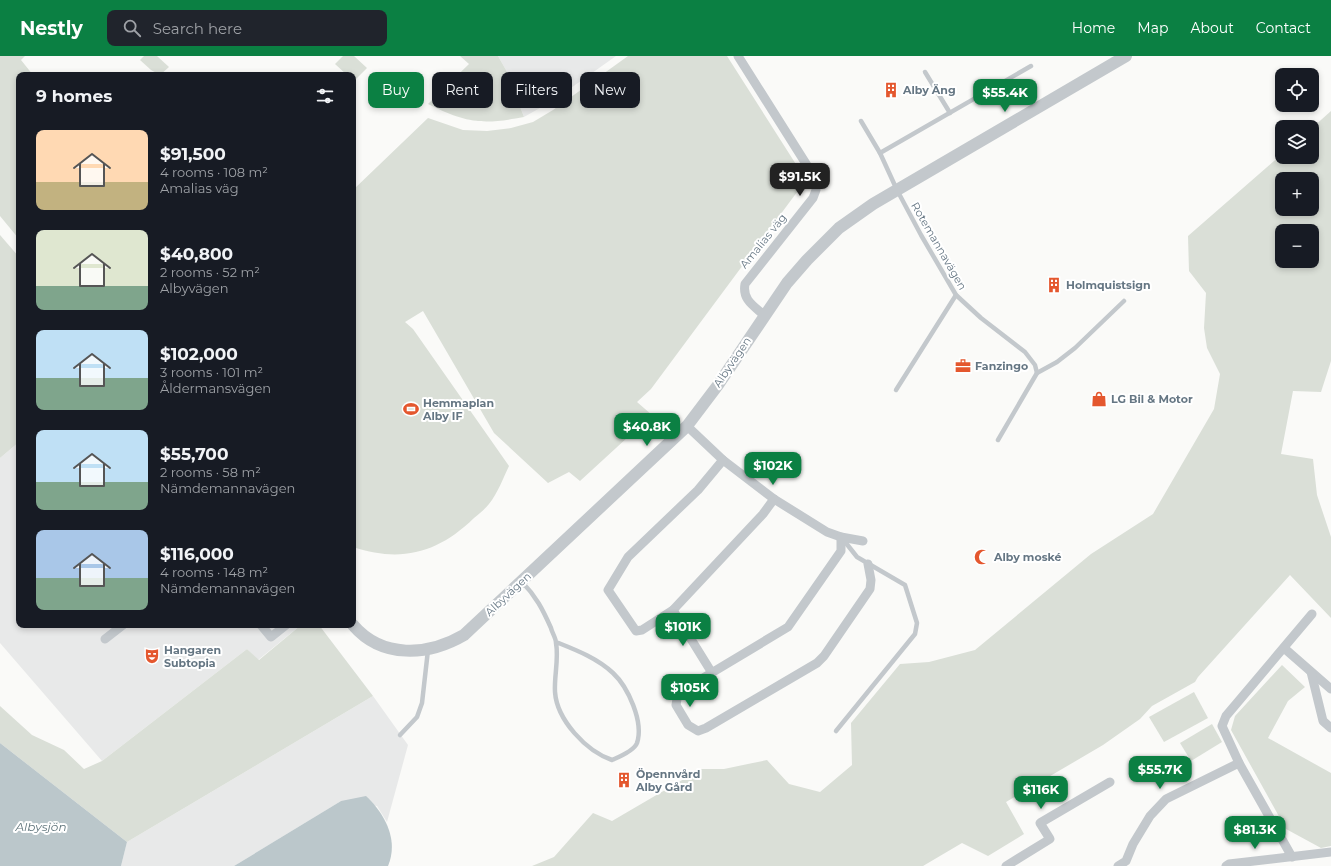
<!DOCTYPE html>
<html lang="en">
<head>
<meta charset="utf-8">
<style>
	:root { --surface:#171b24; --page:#20242c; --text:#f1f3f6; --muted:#9ea1a6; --accent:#0b8043 }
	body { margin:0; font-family:Montserrat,sans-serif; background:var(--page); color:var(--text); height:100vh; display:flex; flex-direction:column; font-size:15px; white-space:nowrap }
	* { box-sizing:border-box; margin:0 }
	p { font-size:13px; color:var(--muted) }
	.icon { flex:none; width:22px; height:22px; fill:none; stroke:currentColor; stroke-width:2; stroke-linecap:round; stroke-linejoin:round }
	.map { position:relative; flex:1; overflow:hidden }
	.sheet { position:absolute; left:16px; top:16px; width:340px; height:556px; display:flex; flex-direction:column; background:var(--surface); border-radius:8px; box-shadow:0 2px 6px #0003 }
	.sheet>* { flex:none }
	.guide { position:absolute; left:368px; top:16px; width:380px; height:36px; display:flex; gap:8px }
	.controls { position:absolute; left:1275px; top:12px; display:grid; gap:8px }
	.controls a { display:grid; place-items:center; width:44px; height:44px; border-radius:8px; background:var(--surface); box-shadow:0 2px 6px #0003; font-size:20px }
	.price { position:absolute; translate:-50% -34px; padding:0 9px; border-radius:8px; background:var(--accent); color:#fff; font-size:13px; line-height:26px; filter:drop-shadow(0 1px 2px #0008) }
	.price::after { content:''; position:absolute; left:50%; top:24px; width:12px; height:9px; margin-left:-6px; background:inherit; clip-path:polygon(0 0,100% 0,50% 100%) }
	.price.selected { background:#222; color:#fff }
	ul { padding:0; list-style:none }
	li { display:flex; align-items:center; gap:12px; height:100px; padding:0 20px }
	li span { display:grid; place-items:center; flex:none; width:112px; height:80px; border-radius:8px; color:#555 }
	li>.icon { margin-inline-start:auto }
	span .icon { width:48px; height:48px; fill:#fffc; stroke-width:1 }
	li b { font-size:17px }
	h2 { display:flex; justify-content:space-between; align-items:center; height:48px; padding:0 20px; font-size:17px }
	.tag { padding:0 14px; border-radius:8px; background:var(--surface); box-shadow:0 2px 6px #0003; font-size:14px; line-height:36px }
	.tag.selected { background:var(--accent); color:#fff }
	header { display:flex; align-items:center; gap:24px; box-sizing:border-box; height:56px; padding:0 20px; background:var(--accent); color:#fff }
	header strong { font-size:19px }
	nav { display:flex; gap:22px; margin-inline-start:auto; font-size:14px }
	.search { width:280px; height:36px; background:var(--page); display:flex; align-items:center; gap:10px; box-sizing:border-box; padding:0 14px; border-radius:8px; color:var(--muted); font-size:15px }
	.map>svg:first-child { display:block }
	.built { fill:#e8e9e9 }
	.green { fill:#dadfd7; fill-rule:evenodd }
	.water { fill:#bbc7cb }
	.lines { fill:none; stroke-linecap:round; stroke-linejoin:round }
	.service { stroke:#c3c8cc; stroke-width:4.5 }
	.minor { stroke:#c3c8cc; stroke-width:9 }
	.tertiary { stroke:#c3c8cc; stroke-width:12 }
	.labels { text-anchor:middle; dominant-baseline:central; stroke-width:4; stroke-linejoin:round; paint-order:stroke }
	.poi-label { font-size:11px; font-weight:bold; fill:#657683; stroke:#fff; text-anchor:start }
	.street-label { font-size:11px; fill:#657683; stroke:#fff }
	.water-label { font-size:12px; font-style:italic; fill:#60757c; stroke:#fff }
</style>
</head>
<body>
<header>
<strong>Nestly</strong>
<div class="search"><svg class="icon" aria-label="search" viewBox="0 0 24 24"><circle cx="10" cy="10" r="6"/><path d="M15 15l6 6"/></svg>Search here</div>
<nav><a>Home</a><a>Map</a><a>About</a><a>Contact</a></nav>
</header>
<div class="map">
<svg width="1331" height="810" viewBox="0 0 1331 810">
	<rect width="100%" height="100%" fill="#fafaf8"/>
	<!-- built -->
	<g class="built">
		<polygon points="498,0 616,0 554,44 524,61 506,14"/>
		<polygon points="19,386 19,569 301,569 258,604 247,593 102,705 0,587 0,402"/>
		<polygon points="373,640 408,689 387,766 377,750 341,745 234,810 121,810 127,786"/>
	</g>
	<!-- green -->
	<g class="green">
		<polygon points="0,0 25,0 21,4 33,19 19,19 19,183 0,160"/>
		<polygon points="144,0 157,0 169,11 160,19 151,14 140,4"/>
		<polygon points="343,0 354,0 367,12 354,25 353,19 347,19 335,8"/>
		<path d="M460,0H498L506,14L524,61C481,69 467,67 428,48L469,8Z"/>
		<path d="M628,0H727L806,124L651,333L637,346L652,359L580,425L569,416L548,427L494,377L423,255L405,266L413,273L509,410C503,422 498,437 489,448C485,453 479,458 474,462C438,497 401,507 353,491V134L428,62L463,74L487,75L511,72L533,66L553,54Z"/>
		<path d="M1331,55V305L1321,336L1293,335L1281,398L1313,403L1317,439L1331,481V562L1290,519L1198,621L1195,626L1152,650L1140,663L1103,689L1006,746L1024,778L988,800L962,787L923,810H532L554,801L593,757L612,765L701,713H724L767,704L789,728L820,736L852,709L851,667L900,608L929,606L975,594L1091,498L1153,458L1214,353L1220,318L1207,292L1204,272L1206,237L1189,215L1188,180L1282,98V101H1312V72ZM1282,123H1312V153H1282ZM1282,175H1312V205H1282Z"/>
		<polygon points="0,179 19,201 19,386 0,402"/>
		<polygon points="301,569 319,569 373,640 127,786 0,687 0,650 32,679 64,694 84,713 102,705 247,593 259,604"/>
		<polygon points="1282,609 1305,631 1288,645 1268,682 1331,717 1331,790 1321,792 1286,773 1231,674 1235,660"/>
		<polygon points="1194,636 1208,662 1164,686 1149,661"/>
		<polygon points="1212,668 1222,686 1191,705 1180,687"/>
	</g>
	<!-- water -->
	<g class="water">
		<polygon points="0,687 127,786 121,810 0,810"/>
		<path d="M366,740C385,758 399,784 388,810H234L341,745Z"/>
	</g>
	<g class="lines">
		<!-- service -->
		<g class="service">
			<polyline points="925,16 950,57"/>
			<polyline points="861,65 880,97 897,134 921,179 956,239 981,262 1025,296 1035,309 1037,317"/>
			<polyline points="880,97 1031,10"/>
			<polyline points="896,334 956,239"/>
			<polyline points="998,384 1037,317 1057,306 1075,292 1124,245"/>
			<path d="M522,526C536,540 543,554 551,572C552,577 556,582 556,587C559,603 554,620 555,636C557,664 586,695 612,704C619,701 634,695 637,687C644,666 628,631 613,617C597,602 576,594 556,586"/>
			<polyline points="836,675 915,578 917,567 905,529 857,501 842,482"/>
			<polyline points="400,679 417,661 422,647 428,594"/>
		</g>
		<!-- minor -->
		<g class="minor">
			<path d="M738,0L815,122L816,134L813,142L745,228C742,244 754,250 765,260"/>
			<polyline points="687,370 723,404 774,443 827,476 841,481 863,485"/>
			<polyline points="723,404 698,434 628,501 608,534 636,575 642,574 673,554 763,458 774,443"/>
			<polyline points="841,481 841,495 788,571 678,637 676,649 688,669 698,675 706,672 817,607 824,600 870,533 871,524 868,508"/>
			<polyline points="673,554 712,617"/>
			<polyline points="261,569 271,581 286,569"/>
			<polyline points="105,583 123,569"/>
			<polyline points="1284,592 1331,633"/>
			<polyline points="1311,616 1323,665 1331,672"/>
			<polyline points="1292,801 1239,707 1222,670 1226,660 1312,558"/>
			<polyline points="1006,810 1050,783 1040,767 1110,726"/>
			<polyline points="1118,810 1126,805 1133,788 1150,760 1166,743 1239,707"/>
			<polyline points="1226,810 1229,808 1331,796"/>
		</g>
		<!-- tertiary -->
		<path class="tertiary" d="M353,569C382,603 428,600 464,579L687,370L718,329L787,227L807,204L839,172L873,148L1126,0"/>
	</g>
	<!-- icons -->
	<defs>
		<symbol id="building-bare" viewBox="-9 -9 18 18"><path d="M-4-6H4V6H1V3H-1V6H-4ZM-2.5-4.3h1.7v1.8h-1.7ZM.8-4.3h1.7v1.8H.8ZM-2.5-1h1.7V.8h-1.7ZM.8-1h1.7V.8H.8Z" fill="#e4572e" stroke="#fff" stroke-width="2.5" paint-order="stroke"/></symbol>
		<symbol id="office-bare" viewBox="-9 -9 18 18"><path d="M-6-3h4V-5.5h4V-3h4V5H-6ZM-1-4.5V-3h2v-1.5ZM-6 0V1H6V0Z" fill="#e4572e" stroke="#fff" stroke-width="2.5" paint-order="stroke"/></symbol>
		<symbol id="shop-bare" viewBox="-9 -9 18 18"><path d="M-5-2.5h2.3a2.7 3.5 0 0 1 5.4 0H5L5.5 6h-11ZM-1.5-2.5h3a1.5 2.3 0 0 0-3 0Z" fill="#e4572e" stroke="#fff" stroke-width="2.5" paint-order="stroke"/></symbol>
		<symbol id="stadium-bare" viewBox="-9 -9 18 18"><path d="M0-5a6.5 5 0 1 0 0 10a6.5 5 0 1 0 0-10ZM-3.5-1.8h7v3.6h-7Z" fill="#e4572e" stroke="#fff" stroke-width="2.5" paint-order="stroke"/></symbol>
		<symbol id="mosque-bare" viewBox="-9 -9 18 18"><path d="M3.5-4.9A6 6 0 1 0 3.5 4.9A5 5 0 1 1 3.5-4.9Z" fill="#e4572e" stroke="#fff" stroke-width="2.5" paint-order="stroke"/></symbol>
		<symbol id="theatre-bare" viewBox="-9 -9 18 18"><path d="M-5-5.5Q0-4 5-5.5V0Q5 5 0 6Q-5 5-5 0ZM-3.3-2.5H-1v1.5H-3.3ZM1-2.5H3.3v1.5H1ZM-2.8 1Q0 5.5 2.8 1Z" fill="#e4572e" stroke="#fff" stroke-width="2.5" paint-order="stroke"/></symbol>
	</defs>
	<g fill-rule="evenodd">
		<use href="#building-bare" x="880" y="23" width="22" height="22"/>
		<use href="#building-bare" x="1043" y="218" width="22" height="22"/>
		<use href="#office-bare" x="952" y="299" width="22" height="22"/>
		<use href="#shop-bare" x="1088" y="332" width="22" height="22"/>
		<use href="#stadium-bare" x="400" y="342" width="22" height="22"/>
		<use href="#mosque-bare" x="971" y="490" width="22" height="22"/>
		<use href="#theatre-bare" x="141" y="589" width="22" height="22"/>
		<use href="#building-bare" x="613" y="713" width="22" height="22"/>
	</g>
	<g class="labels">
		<!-- poi labels -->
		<g class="poi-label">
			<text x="903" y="34">Alby Äng</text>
			<text x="1066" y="229">Holmquistsign</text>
			<text x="975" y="310">Fanzingo</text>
			<text x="1111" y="343">LG Bil &amp; Motor</text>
			<text x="423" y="347">Hemmaplan<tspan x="423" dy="13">Alby IF</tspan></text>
			<text x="994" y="501">Alby moské</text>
			<text x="164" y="594">Hangaren<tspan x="164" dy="13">Subtopia</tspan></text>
			<text x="636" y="718">Öpennvård<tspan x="636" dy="13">Alby Gård</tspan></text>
		</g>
		<!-- street labels -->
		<g class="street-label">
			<text transform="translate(763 185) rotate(-51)">Amalias väg</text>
			<text transform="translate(939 190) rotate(60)">Rotemannavägen</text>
			<text transform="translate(732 306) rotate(-56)">Albyvägen</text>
			<text transform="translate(508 538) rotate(-43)">Albyvägen</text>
		</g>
		<!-- water labels -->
		<g class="water-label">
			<text x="41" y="770">Albysjön</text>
		</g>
	</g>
</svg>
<div class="controls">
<a><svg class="icon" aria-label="locate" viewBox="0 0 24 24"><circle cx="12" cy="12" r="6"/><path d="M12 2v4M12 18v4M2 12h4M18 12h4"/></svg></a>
<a><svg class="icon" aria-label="layers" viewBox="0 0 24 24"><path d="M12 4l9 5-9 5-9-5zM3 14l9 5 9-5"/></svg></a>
<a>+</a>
<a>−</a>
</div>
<b class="price" style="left:1005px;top:57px">$55.4K</b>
<b class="price selected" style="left:800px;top:141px">$91.5K</b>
<b class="price" style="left:647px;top:391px">$40.8K</b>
<b class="price" style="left:773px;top:430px">$102K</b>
<b class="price" style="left:683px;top:591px">$101K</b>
<b class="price" style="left:690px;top:652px">$105K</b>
<b class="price" style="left:1160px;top:734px">$55.7K</b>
<b class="price" style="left:1041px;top:754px">$116K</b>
<b class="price" style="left:1255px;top:794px">$81.3K</b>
<div class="guide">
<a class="tag selected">Buy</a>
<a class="tag">Rent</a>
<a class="tag">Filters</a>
<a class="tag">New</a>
</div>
<section class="sheet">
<h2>9 homes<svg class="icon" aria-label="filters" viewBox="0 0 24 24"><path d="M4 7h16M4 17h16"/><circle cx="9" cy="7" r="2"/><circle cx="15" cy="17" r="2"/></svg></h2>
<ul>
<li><span style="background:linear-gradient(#ffd9b3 65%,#c2b280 0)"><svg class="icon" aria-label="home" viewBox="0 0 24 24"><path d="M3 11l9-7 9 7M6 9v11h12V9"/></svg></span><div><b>$91,500</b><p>4 rooms · 108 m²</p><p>Amalias väg</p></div></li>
<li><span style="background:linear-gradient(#dfe7d0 70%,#7fa58c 0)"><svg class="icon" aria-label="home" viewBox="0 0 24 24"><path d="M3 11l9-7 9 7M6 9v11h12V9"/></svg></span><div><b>$40,800</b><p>2 rooms · 52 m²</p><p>Albyvägen</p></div></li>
<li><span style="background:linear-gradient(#bfe0f5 60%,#7fa58c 0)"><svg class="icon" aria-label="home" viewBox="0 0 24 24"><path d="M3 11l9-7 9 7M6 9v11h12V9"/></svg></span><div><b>$102,000</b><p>3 rooms · 101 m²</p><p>Åldermansvägen</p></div></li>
<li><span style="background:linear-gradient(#bfe0f5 65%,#7fa58c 0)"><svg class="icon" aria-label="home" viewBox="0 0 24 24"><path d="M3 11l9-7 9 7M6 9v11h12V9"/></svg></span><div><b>$55,700</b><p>2 rooms · 58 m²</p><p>Nämdemannavägen</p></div></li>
<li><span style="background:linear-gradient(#a9c7e8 60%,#7fa58c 0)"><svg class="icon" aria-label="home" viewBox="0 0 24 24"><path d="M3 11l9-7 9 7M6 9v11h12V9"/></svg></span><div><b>$116,000</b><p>4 rooms · 148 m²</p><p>Nämdemannavägen</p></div></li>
</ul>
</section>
</div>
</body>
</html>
